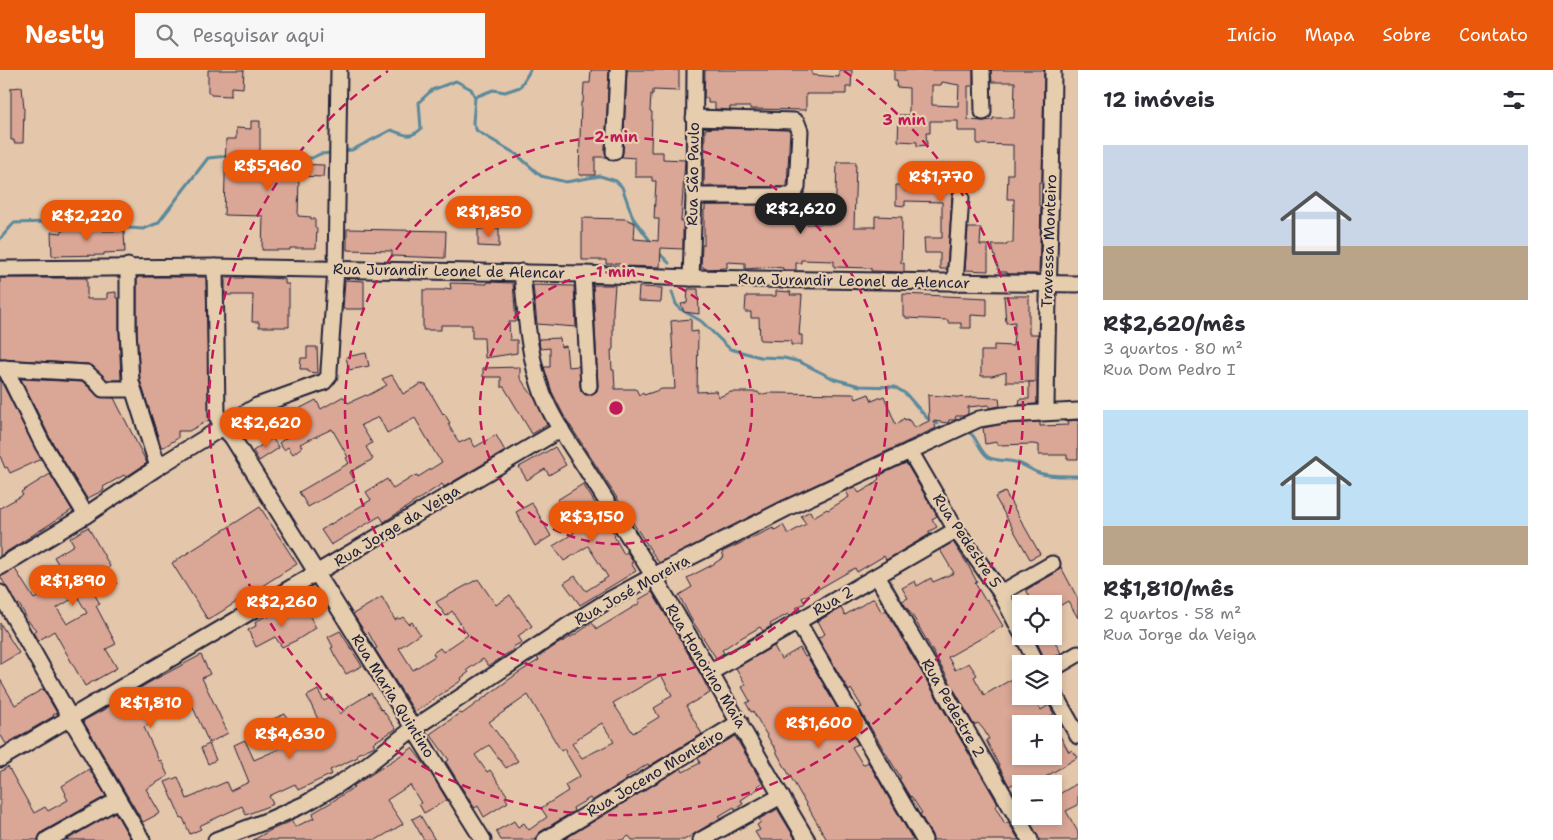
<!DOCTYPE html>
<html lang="pt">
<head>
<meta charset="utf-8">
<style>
	:root { --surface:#fff; --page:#f7f7f7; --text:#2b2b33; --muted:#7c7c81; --accent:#ea580c }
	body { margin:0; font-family:"Shantell Sans",sans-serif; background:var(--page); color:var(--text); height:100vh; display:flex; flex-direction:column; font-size:19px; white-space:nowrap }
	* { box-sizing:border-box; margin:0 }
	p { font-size:16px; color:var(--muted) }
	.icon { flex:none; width:28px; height:28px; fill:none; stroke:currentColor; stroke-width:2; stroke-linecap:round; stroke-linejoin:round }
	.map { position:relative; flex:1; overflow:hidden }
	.panel { display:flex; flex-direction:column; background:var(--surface); width:475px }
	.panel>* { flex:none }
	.tools { position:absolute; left:1012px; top:525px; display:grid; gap:10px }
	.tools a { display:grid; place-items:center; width:50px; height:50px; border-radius:0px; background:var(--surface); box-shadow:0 2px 8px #0003; font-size:25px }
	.price { position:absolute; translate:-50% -42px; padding:0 11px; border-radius:18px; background:var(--accent); color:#fff; font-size:16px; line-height:32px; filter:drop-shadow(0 1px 2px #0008) }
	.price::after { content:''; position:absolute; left:50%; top:30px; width:15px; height:11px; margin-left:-8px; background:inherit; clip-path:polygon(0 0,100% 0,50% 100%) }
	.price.on { background:#222; color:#fff }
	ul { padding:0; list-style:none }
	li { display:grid; align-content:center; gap:10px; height:265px; padding:0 25px }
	li span { display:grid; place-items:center; height:155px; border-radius:0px; color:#555 }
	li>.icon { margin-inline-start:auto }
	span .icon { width:90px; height:90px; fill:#fffc; stroke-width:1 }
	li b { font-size:21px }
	h2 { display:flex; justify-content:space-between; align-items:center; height:60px; padding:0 25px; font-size:21px }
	header { display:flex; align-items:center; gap:30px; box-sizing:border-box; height:70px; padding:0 25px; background:var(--accent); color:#fff }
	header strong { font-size:24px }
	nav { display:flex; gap:28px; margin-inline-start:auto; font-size:18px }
	.search { width:350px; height:45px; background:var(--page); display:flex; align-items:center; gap:12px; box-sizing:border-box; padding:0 18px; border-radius:0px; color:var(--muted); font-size:19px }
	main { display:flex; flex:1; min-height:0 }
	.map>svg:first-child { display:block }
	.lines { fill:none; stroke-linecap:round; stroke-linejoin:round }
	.stream { stroke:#5a899c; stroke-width:3 }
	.building { fill:#daa695; stroke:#22223b; fill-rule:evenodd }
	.minor-casing { stroke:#22223b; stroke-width:19 }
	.minor { stroke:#e5cdae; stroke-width:15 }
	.ring { fill:none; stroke:#c2185b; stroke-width:2.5; stroke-dasharray:9 6 }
	.labels { text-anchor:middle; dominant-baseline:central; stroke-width:4.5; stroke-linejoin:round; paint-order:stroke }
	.street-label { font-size:15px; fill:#22223b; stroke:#e5cdae }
	.centre { fill:#c2185b; stroke:#e5cdae; stroke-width:2.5 }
	.ring-label { font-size:15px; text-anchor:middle; font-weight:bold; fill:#c2185b; stroke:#e5cdae; stroke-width:4.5; stroke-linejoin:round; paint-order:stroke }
</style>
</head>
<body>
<header>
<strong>Nestly</strong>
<div class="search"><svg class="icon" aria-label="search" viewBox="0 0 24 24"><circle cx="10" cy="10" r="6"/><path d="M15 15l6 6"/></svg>Pesquisar aqui</div>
<nav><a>Início</a><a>Mapa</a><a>Sobre</a><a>Contato</a></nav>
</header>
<main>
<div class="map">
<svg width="1078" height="770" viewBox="0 0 1078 770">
	<rect width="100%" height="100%" fill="#e4c6aa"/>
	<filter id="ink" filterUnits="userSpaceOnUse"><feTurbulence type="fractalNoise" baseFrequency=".02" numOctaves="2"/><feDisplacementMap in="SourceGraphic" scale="10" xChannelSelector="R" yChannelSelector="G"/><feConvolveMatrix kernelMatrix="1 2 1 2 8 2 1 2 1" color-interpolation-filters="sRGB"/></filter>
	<g filter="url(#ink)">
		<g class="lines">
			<!-- stream -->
			<g class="stream">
				<polyline points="475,27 493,20 505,22 520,17 528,4 530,0"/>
				<path d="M341,81L352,80L391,60C404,65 410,69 421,59L419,32L432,20L456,11L471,19L475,27L473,53L477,61L516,84L541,106L566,112L600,106L616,111L622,117L633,148L651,172"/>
				<polyline points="257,86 312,88 320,84 332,83"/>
				<polyline points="0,169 14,153 48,152 143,159 158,153 208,88 228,86"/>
				<polyline points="659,183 669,193"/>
				<polyline points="672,222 676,234 680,239 701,251 730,279 760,287 784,288 800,292 834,309 860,316 895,317 906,324 927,348 937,354"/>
				<path d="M966,360C977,365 978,380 988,387C996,392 1009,389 1018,393C1025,395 1032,401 1039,403C1051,407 1066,406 1078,406"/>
			</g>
		</g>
		<!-- building -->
		<g class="building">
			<polygon points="208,0 244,0 243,18 231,17 231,26 211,25 211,23 208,23"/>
			<polygon points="591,0 609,0 605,82 607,87 595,87 595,105 579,105 581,32 583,32 584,13 590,13"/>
			<polygon points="627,0 679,0 679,21 653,20 653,24 651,24 650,41 652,42 651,82 663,82 663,89 685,90 681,151 683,151 683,179 661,178 660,197 621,196 621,194 606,194 606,190 582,190 582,148 626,149 635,153 634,169 658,171 659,149 654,149 656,111 652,111 652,107 635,107 635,88 622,87 623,82"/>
			<polygon points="705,0 812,0 812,5 839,7 839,0 852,0 851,17 846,17 846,24 806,24 806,40 750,39 750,37 730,37 730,40 715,39 715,33 708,33 708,28 704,28"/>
			<path d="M894,0H973V16H968V50L983,51L993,50V48H1014L1015,12H992L991,0H1044L1042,112H1039V136H1041L1039,204H1007V202H999L992,175H1007V173H1013L1014,129H1007L1008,104H1013V75L977,74V61H958V51H930V63H926L927,75L917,76V72L898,71L899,45H909V18L896,17L897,11H894ZM942,12L959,15L958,36L932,35V15H941Z"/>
			<polygon points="22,17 24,39 23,73 14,73 14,70 11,70 11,18"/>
			<polygon points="251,51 260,51 260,93 324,95 323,107 299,106 298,146 311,147 311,149 315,149 315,158 317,158 316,178 290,178 290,180 262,180 263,146 224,145 226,69 236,69 236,58 251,59"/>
			<polygon points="714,58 790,60 787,117 704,116 705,59"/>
			<polygon points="837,92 856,92 854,157 875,157 875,146 902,147 901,193 904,193 904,202 871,201 871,198 834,197 834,191 801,190 801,193 796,193 796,200 783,200 783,198 774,197 745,199 745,193 727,192 727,198 704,199 704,197 701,197 702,175 704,175 704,140 705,140 705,135 799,135 798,140 804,140 803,154 835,154"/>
			<polygon points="940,94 975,97 975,121 968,121 961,118 954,121 952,126 947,199 940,199 940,183 925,183 924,168 942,168 942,132 905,131 905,136 896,135 896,115 905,115 905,121 939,122"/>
			<polygon points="499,158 499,177 478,176 478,159"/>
			<polygon points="968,158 981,158 980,175 988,175 988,201 965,200"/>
			<polygon points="73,159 103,159 103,161 124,161 125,182 104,183 104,185 52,186 51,162 62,163 62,160"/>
			<polygon points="347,159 446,161 445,188 392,186 392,181 347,180"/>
			<polygon points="137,207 206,207 209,350 189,361 178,361 178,368 164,377 161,377 140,310 137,260"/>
			<polygon points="244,207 285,209 285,214 289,214 289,257 259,257 259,252 252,252 253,225 225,225 225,208 244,208"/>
			<polygon points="0,208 87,208 87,229 107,229 107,223 116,222 116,228 119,228 119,261 121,310 107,310 93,296 88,294 0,289"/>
			<polygon points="345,210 364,211 364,239 343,239"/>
			<polygon points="487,212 513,213 516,252 509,252 510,270 517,270 517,283 485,288 484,268 472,268 472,255 441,255 441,260 423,260 423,220 445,220 445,218 451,219 450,213 487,214"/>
			<polygon points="533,215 574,216 576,257 537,254"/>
			<polygon points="593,215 615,215 613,240 613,280 611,280 612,300 614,300 615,319 636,319 639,325 643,322 644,325 662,319 675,319 671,251 691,249 691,262 698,261 697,322 716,321 719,327 731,322 758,322 760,325 768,323 854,324 856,329 869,324 872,331 884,326 896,355 904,348 905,350 908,349 909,351 910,351 914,358 929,351 928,325 970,328 970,327 999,328 1000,336 989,338 989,335 968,337 968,344 964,346 956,346 955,350 949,350 948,353 933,351 936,358 783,430 659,493 564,346 552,322 544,297 550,297 550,278 540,279 539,269 560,268 561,277 566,276 568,297 579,296 580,316 581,321 585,325 590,325 597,321 598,316"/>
			<polygon points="639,217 662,218 661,232 638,231"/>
			<polygon points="688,219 698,219 699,244 684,242 681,234 687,233"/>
			<polygon points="776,221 791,222 790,225 802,225 799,265 802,265 802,275 791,275 791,271 760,270 759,248 751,248 751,242 745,242 746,226 776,226"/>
			<polygon points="903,224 987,228 987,246 971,245 971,258 961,258 961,253 948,253 948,250 906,248 906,246 903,246"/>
			<polygon points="1004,226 1029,226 1029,264 1038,264 1037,284 1036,284 1036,312 1006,312 1006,302 992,306 981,306 981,281 994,281 994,275 1013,276 1015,252 1006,253"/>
			<polygon points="307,277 317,277 318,303 308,302 308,299 300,299 301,288 307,288"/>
			<polygon points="366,283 369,296 349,300 346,287"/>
			<polygon points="520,297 520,308 535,329 547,355 532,364 504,317 501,317 501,307 483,307 483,298"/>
			<polygon points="392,305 403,324 421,314 426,315 443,344 444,343 450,353 448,354 459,373 470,368 475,377 496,365 505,381 444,417 442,414 384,452 380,446 331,475 321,460 371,430 366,422 387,409 393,419 414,406 417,405 418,407 442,392 437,386 415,348 387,363 379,347 361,355 372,373 366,377 373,389 350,402 355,411 308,437 299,422 349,393 346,388 348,387 332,359 300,374 302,377 293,384 288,377 284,380 279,373 290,365 279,348 293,340 293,342 316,330 321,339 342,327 344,327 348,333 366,325 367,326 387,315 382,309"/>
			<polygon points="0,309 41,389 10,403 7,397 5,398 0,386"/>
			<polygon points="21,309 83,312 99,327 114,328 147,393 126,407 124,405 103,417 104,420 88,428 88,430 51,370"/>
			<polygon points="1029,312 1037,312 1037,334 1019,335 1020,329 1029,329"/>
			<polygon points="1078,350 1078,389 1067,389 1067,385 1039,385 1039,375 1033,374 998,375 997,372 985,374 983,358 1004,354 1040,352 1040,356 1069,355 1068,351"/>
			<polygon points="272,368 279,378 259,391 253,381"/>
			<polygon points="555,377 566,395 549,405 545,399 527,410 519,397"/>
			<polygon points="906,393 937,446 932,449 937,457 928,462 930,464 886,490 884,486 857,502 855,498 815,521 802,528 805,533 796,538 798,541 789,546 788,544 770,554 771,556 763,561 760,557 734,572 722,580 724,583 716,588 690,547 679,525 692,517 687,508 712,495 724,487 722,482 773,458 775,460 783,455 788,464 806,454 801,446 810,441 813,447 827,439 828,440 849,427 846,421 855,417 859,423 876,413 875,412 879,409 878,406"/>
			<polygon points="50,404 72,440 0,486 0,438 23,425 21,422"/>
			<polygon points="583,414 615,465 614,466 624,484 627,482 633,492 631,493 636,501 580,535 564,513 575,506 586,521 608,507 588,476 564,491 553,476 574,463 569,455 572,453 557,430"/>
			<polygon points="1005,422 1040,484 1030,489 995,427"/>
			<polygon points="532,433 551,466 535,476 516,442"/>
			<polygon points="260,437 297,494 208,550 172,493"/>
			<path d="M88,457L110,496L108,499L117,514L95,525L100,534L96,536L116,574L106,579L117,598L85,616L54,561L38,571L33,562L36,560L29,552L19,534L17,535L0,506L15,499L34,529L67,509L54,487L74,475L70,468ZM77,526L87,543L67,554L57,538Z"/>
			<polygon points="953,472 968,495 977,512 975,513 985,530 987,529 1003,556 948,587 955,600 969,593 977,605 974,607 984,625 1021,604 1021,626 1033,626 1041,640 1049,635 1054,644 1047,648 1050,654 1021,654 1021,686 1054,686 1054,655 1069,682 1072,680 1078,687 1039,711 1041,714 1015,713 1009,716 986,670 989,669 984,660 978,653 974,655 914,548 902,531 908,528 902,518 915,511 917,516 931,508 933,512 954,503 940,480"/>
			<polygon points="1061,497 1078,529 1078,548 1068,531 1054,539 1054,534 1034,534 1026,520 1057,502"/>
			<polygon points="478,509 496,535 510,525 532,556 518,566 522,572 513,577 514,579 489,596 483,589 467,600 469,602 461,608 462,610 415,642 375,579 377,578 368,562 366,564 353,544 382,527 395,550 398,548 400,549 403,547 409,554 412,552 420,564 399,578 413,600 435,586 433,583 440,578 443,582 468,565 452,541 446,546 436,532"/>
			<path d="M652,522L702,607L710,623L686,636L702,664L649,696L648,694L626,708L627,710L592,731L590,728L573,738L574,741L540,762L534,769L535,770H501L496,761L509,754L514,751L518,757L524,753L529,760L547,747L541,738L568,721L565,715L580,706L564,679L561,681L528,625L489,652L518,691L506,698L489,675L475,685L487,702L490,700L507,725L505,727L508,732L484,747L478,736L475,738L472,734L446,692L449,690L430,664L460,643L462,644L518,603L539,590L537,588L556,575L576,564L592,553L597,559L640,533L638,530ZM661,605L672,625L663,630L664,632L654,638L659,647L633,663L613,633ZM602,653L614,672L582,688L572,674L578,669V668Z"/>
			<polygon points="874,528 882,543 886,540 888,544 998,734 995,736 1005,754 1008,752 1019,770 933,770 932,765 920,744 922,743 911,726 910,727 899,709 901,708 864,647 859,638 862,637 851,619 849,621 818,568 825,564 818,551 841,538 845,545"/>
			<polygon points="305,537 316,558 297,570 282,577 275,567 256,577 248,560 256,556 255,552 273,542 274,544 283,540 286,547"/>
			<polygon points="0,553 19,583 0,594"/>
			<polygon points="340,561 362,596 346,604 335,586 331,578 333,577 328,567"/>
			<polygon points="1034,566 1052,566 1061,583 1046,592"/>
			<polygon points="774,576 781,589 800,578 805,587 807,586 858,674 852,677 863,695 868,692 913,770 827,770 778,685 774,676 773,676 753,641 751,642 746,633 750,631 742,617 746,615 736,598"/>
			<polygon points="201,585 210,604 202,608 228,663 209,673 191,633 164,645 161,638 145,646 150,654 144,657 159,691 161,690 168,706 146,719 160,743 143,752 83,651 105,639 105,638 152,611"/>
			<polygon points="0,609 15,635 43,619 57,643 53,644 54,646 6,674 0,664"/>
			<polygon points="318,620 324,631 332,627 340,644 351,635 371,623 381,640 382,639 396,659 373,673 375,676 357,684 358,687 330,700 332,704 298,720 295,714 269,726 273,734 246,745 242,736 199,756 201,759 190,764 183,748 181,748 165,712 178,707 187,729 226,712 230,721 249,712 234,675 245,670 254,690 279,679 266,652 285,644 296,669 322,658 307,626"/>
			<polygon points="735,666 762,713 757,716 759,718 741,730 743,734 735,739 734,737 719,746 720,748 684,770 632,770 629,766 622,770 563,770 681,698 683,702 700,693 698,688"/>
			<polygon points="209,674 216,690 208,694 201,678"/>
			<polygon points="412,678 429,700 447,730 424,743 419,734 421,733 410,715 387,730 403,754 376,770 253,770 271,760 292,751 295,757 314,748 313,743 330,733 354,717 353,716 358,713"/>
			<polygon points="8,697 34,743 45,737 48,741 68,730 65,725 66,724 62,716 89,699 106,726 42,762 39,766 38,770 0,770 0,702"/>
			<polygon points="1078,713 1078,735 1066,741 1078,762 1078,770 1039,770 1027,746 1054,746 1054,727"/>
			<polygon points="778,739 779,742 796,770 760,770 755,762 760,760 757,755 761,752 759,749"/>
			<polygon points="115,742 131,770 66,770"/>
			<polygon points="420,745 435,770 424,770 412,749"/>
		</g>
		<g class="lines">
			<defs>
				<g id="minor">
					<polyline points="982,0 983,42"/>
					<polyline points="614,82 618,0"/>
					<polyline points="694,126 793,126 797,117 800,61 797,53 794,51 694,48"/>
					<polyline points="128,196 128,260 131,312 158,397"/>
					<path d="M215,197L217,346L222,356L232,367C315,502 400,635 483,770"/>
					<polyline points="0,199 215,197 583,204 691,208 1078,214"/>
					<path d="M522,202C526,244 528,285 543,325C553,350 570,374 585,397C607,432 629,467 651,502C705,590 754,682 807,770"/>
					<polyline points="583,204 589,316"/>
					<polyline points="691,208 694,126 695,0"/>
					<polyline points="955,213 961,127"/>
					<polyline points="0,298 87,303 96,311 103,319 133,319"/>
					<polyline points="5,298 43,375 86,445"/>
					<path d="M1046,341C1047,228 1052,114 1053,0"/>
					<polyline points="910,381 956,460 1001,523 1021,562"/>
					<polyline points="0,497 86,445 158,397 257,336 324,312 329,306 329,300 336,199 339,0"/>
					<polyline points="877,506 1030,770"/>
					<polyline points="0,523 70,647 142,770"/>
					<polyline points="1001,523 1052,494"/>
					<polyline points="798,552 924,770"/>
					<polyline points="1023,566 1037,594"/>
					<polyline points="1054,598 1078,584"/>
					<polyline points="711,602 956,460"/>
					<polyline points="1054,624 1078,666"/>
					<polyline points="0,689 561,359"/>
					<polyline points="47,770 118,730"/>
					<polyline points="216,770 269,750 305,734 336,716 367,695 414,658 572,553 609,530 653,506 787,438 979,349 1003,345 1078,341"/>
					<polyline points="545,770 740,652"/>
					<polyline points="701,770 781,726"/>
				</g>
			</defs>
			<!-- minor casing -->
			<use href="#minor" class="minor-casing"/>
			<!-- minor -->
			<use href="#minor" class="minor"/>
		</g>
	</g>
	<!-- distance rings -->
	<g class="ring">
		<circle cx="616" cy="338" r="136"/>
		<circle cx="616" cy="338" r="271"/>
		<path d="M844 1A407 407 0 1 1 388 1"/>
	</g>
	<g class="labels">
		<!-- street labels -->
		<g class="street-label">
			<text transform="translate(693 104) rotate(-89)">Rua São Paulo</text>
			<text transform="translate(1049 171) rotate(-88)">Travessa Monteiro</text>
			<text transform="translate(449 201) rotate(1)">Rua Jurandir Leonel de Alencar</text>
			<text transform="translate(854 211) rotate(1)">Rua Jurandir Leonel de Alencar</text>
			<text transform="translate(397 456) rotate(-31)">Rua Jorge da Veiga</text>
			<text transform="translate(967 471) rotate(56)">Rua Pedestre 5</text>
			<text transform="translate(632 520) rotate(-29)">Rua José Moreira</text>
			<text transform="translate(833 531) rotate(-30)">Rua 2</text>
			<text transform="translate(706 596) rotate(59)">Rua Honorino Maia</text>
			<text transform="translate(393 626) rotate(58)">Rua Maria Quintino</text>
			<text transform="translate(953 638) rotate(60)">Rua Pedestre 2</text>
			<text transform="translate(655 703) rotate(-31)">Rua Joceno Monteiro</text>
		</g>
	</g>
	<circle cx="616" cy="338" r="8" class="centre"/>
	<g class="ring-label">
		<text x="904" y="55">3 min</text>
		<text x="616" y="72">2 min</text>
		<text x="616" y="207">1 min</text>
	</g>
</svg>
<div class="tools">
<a><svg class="icon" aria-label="locate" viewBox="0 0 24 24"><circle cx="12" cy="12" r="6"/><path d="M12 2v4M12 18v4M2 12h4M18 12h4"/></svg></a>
<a><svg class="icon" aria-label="layers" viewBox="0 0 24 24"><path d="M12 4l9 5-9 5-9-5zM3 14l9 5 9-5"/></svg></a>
<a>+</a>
<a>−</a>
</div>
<b class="price" style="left:268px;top:122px">R$5,960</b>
<b class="price" style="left:941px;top:133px">R$1,770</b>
<b class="price on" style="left:801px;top:165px">R$2,620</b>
<b class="price" style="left:489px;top:168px">R$1,850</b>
<b class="price" style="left:87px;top:172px">R$2,220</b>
<b class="price" style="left:266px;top:379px">R$2,620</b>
<b class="price" style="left:592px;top:473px">R$3,150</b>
<b class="price" style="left:73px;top:537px">R$1,890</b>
<b class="price" style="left:282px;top:558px">R$2,260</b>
<b class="price" style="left:151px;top:659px">R$1,810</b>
<b class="price" style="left:819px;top:679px">R$1,600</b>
<b class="price" style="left:290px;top:690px">R$4,630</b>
</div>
<section class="panel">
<h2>12 imóveis<svg class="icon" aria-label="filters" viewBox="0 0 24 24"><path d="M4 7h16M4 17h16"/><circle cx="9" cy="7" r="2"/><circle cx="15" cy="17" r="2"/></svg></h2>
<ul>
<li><span style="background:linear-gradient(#c9d6e8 65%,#b9a48a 0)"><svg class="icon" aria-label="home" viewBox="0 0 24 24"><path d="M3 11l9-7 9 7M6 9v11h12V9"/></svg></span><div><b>R$2,620/mês</b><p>3 quartos · 80 m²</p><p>Rua Dom Pedro I</p></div></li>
<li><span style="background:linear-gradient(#bfe0f5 75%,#b9a48a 0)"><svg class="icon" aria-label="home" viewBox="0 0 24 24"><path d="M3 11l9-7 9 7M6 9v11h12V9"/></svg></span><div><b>R$1,810/mês</b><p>2 quartos · 58 m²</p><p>Rua Jorge da Veiga</p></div></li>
</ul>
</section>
</main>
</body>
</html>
